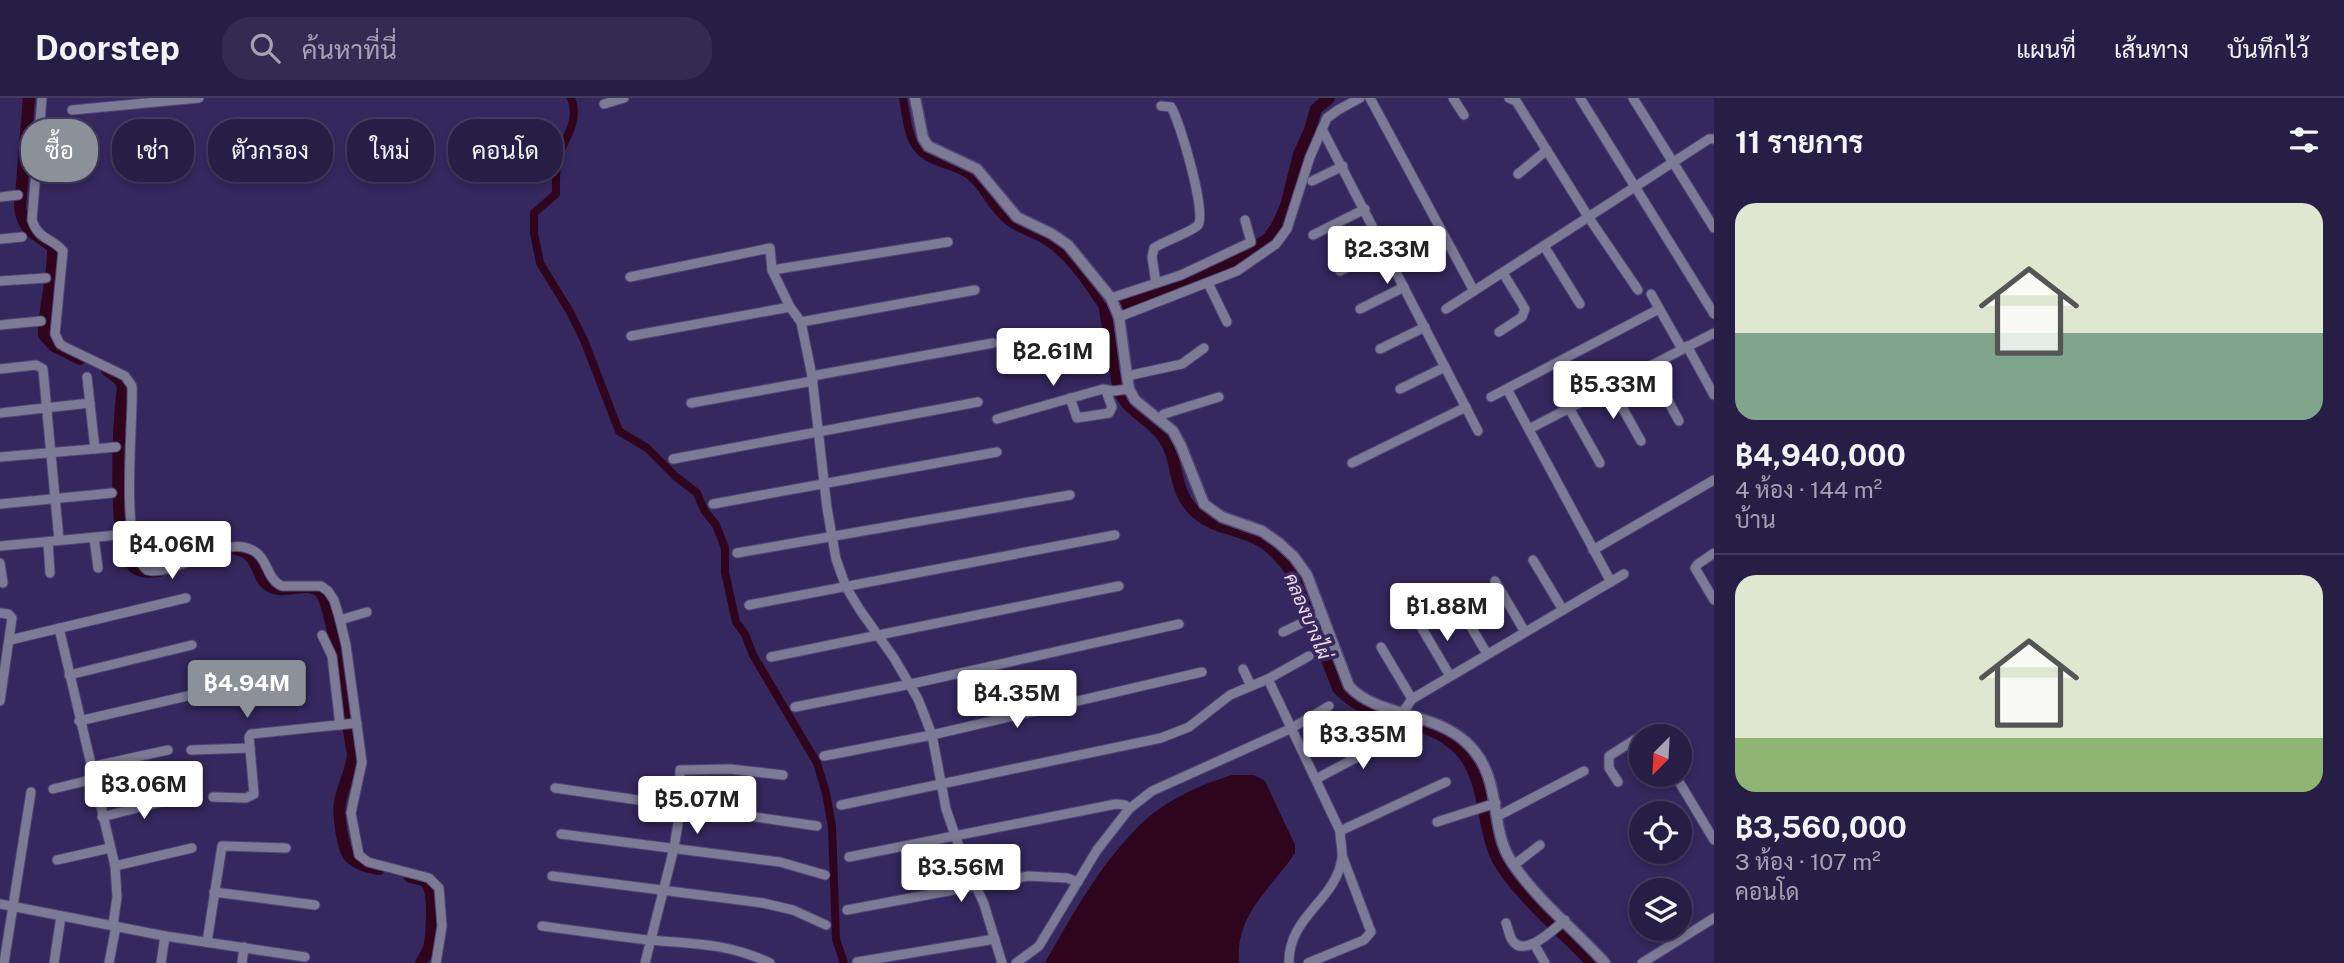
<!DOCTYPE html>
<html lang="th">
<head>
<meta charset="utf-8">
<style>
	:root { --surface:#271e46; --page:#332b51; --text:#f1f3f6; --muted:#a4a2b3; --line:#433c5f; --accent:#8c9099 }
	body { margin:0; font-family:"Public Sans",Sarabun,sans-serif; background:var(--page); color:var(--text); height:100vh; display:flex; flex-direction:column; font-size:26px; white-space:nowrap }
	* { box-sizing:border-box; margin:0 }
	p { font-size:23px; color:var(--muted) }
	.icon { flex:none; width:38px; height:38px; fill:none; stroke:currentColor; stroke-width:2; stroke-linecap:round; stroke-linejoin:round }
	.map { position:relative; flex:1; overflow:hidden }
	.sheet { display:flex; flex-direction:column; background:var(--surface); width:630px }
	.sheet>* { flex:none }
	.top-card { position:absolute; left:21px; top:21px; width:665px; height:63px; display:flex; gap:14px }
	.needle { width:46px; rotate:204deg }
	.buttons { position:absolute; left:1629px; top:626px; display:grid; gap:14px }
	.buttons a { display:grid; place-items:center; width:63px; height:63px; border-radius:50%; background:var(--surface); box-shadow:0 4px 10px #0003,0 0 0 2px var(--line); font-size:35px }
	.price { position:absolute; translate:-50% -60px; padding:0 16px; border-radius:7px; background:#fff; color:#222; font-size:23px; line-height:46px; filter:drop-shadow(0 2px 4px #0008) }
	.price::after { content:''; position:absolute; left:50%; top:42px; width:21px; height:16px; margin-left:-10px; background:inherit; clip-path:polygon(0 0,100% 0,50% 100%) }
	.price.current { background:var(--accent); color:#fff }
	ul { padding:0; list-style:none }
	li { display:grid; align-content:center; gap:14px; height:371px; padding:0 21px }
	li+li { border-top:2px solid var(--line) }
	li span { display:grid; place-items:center; height:217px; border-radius:21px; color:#555 }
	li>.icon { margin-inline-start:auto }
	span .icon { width:126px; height:126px; fill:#fffc; stroke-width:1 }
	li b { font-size:30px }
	h2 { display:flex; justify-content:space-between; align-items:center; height:84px; padding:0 21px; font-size:30px }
	.chip { padding:0 24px; border-radius:28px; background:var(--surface); box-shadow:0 4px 10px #0003,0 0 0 2px var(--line); font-size:24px; line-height:63px }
	.chip.current { background:var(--accent); color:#fff }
	header { display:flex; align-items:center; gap:42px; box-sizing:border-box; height:98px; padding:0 35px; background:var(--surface); border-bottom:2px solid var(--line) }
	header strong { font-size:33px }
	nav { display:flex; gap:38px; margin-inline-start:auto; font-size:24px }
	.search { width:490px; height:63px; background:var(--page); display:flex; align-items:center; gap:18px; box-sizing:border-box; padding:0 24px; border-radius:28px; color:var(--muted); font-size:26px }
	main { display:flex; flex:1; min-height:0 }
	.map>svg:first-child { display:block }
	.water { fill:#2f051d }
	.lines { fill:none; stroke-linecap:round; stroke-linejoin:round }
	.canal { stroke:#2f051d; stroke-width:8 }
	.river { stroke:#2f051d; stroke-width:12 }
	.minor-casing { stroke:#514677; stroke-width:11 }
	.tertiary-casing { stroke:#514677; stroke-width:13 }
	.minor { stroke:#7d7a95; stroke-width:9 }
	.tertiary { stroke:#7d7a95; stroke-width:10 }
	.labels { text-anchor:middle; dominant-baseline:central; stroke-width:7; stroke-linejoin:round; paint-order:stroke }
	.water-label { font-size:19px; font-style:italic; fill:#f4dbe5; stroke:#34285e }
</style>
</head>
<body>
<header>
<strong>Doorstep</strong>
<div class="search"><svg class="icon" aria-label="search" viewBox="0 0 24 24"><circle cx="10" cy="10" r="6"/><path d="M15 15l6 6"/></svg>ค้นหาที่นี่</div>
<nav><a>แผนที่</a><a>เส้นทาง</a><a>บันทึกไว้</a></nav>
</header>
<main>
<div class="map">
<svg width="1714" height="865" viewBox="0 0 1714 865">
	<rect width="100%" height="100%" fill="#34285e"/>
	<!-- water -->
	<path class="water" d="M1232,677H1254L1265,683L1295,747V755C1271,791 1235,816 1239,865H1045C1071,819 1098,770 1135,732C1160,705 1198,687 1232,677Z"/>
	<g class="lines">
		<!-- canal -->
		<g class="canal">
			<path d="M571,0C580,22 566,38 559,57C555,68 556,84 556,96L534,115V135L540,165L570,214L584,242L619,333L647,350L675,378L697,395L704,412L716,427L725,450V474L736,524L745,536L753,557L817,665L826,695L832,729L836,841L844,865"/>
			<path d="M903,0C906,16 907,38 918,51C930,66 955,66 970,78C985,90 992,111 1008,123C1019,132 1034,135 1046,143C1071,159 1088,187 1105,212"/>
		</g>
		<!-- river -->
		<g class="river">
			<path d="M29,0L20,109C24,136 35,134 53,149C54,179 44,207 44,237L54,248L80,261"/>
			<path d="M1329,0L1316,11L1310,32L1299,56L1286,108L1277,128L1268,141L1233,164L1202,177L1105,212L1119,293C1130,316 1150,320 1163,339C1181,363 1170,393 1198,416C1214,430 1238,431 1257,441C1273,449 1284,464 1295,478L1338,590C1372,628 1426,616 1460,652C1488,683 1480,727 1498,762C1516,795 1565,836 1592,865"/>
			<path d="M107,272L120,282L123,288C119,321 111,445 133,468C140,475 149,474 159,473"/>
			<path d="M236,451C261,455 254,480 271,489C285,496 307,483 319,493C334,506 347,629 353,656C352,673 343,687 340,704C338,716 342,748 349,758C355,766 369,769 379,771"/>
			<path d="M410,779C415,780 422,781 426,784C435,793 432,838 429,850C427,855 424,860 421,865"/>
		</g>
		<defs>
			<g id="minor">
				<path d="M42,0L32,122C39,143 52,139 63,153L55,236L60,246L65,249L125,278L132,288C134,325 118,450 147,472C178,479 222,436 252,452C268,459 266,481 282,488H321L328,493L334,502L340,522L346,547L362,664L351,715L359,757L368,764L429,780L439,790L442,828L436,865"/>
				<polyline points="1370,0 1474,193"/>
				<polyline points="1453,0 1464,17"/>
				<polyline points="1509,0 1516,3 1589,120 1638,192"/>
				<polyline points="1580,0 1714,216"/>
				<polyline points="1633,0 1714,130"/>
				<polyline points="604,6 624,0"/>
				<polyline points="72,12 199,0"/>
				<polyline points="1322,31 1478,333"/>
				<polyline points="1518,76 1547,52"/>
				<polyline points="1312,83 1343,68"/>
				<polyline points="0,99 18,97"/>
				<polyline points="1313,137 1365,111"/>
				<polyline points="0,141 22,139"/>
				<polyline points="1544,148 1580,206"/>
				<polyline points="772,172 948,144"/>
				<polyline points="1340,173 1385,150"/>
				<polyline points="630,179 770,150 772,172 790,209 801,224 812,278 827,410 836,461 846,489 860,512 894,560 918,601 932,637 946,711 962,757 984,806 1002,865"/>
				<polyline points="0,183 46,180"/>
				<path d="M1156,185L1152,159L1154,150C1164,143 1192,134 1198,127C1207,116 1180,23 1171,9L1161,8"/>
				<polyline points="1208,185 1227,224"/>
				<polyline points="1651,196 1682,251"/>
				<polyline points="1111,200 1181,177 1251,144 1245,122"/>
				<polyline points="1360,211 1404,189"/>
				<polyline points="1446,211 1709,41 1714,41"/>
				<polyline points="1119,219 1237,173 1276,146 1287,131 1310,59 1327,20 1338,12 1360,0"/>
				<polyline points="801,224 975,192"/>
				<polyline points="0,227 41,223"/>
				<polyline points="1499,234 1522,219 1525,211 1503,175"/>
				<polyline points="631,238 790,209"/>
				<polyline points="1687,248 1714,297"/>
				<polyline points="1380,251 1425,229"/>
				<polyline points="1649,268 1679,323"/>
				<polyline points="0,271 36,267 43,271 59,442"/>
				<polyline points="812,278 993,245"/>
				<polyline points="1127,278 1182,266 1204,250"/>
				<polyline points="87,279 95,351"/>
				<polyline points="1610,288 1641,343"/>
				<polyline points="1400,291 1445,269"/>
				<polyline points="1507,291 1611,484"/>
				<polyline points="1491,299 1659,211"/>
				<polyline points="1070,300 1077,320 1109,315 1112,309 1106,293"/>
				<polyline points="691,305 813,283"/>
				<polyline points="1569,310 1600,365"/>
				<polyline points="0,315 90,305"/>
				<polyline points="997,321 1103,291 1113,293 1129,291"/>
				<polyline points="1159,321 1164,316 1219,299"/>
				<polyline points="1529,331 1714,235"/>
				<polyline points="0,359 116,349"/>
				<polyline points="673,361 978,304"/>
				<polyline points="1352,365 1466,309"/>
				<polyline points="0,406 112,395"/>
				<polyline points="713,406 997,354"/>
				<polyline points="94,440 98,470"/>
				<polyline points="48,444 50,475"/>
				<polyline points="0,448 118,437"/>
				<polyline points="1593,452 1714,382"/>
				<polyline points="737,455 1070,397"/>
				<polyline points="1714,455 1698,466 1695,470 1714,502"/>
				<polyline points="1533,462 1563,512"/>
				<polyline points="0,465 3,485"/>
				<polyline points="1495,483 1525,534"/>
				<polyline points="1457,505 1487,556"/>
				<polyline points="749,507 1115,437"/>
				<polyline points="0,515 8,516 12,520 0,603"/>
				<polyline points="340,522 367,514"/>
				<polyline points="1420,527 1450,578"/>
				<polyline points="59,530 115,768 117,799 113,827"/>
				<polyline points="1283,534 1321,516"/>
				<polyline points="322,537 332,558 340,627"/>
				<polyline points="10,542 186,500"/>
				<polyline points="1381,549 1412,601"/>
				<polyline points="771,559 1119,488"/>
				<polyline points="1243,571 1251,588"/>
				<polyline points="69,577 192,547"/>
				<path d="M1268,581L1340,733C1340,742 1343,752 1342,760C1336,803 1288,818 1289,865"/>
				<polyline points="795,609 911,586 1179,526"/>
				<polyline points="1403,614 1412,601 1624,476"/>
				<polyline points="79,623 209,593"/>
				<polyline points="191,652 250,650"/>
				<polyline points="824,658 932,637 1202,574"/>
				<polyline points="90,669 168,652"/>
				<polyline points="1675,677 1714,742"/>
				<polyline points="1316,681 1395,639"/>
				<polyline points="1618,684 1609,670 1609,658 1644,636 1652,639"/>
				<polyline points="555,690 817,728"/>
				<polyline points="53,691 94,681"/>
				<polyline points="213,699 246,700 254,696 249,639 251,636 357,625"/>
				<polyline points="841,707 1161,640 1189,629 1230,597 1268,581 1309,558"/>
				<polyline points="1498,718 1584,673"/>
				<polyline points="102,719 180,699"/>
				<polyline points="1437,724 1496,705"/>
				<polyline points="1340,733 1446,684"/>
				<polyline points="561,736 780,764 825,777"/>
				<polyline points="849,759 1116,706 1125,707 1129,711"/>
				<polyline points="57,762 110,750"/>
				<polyline points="1514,767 1540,747"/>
				<polyline points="115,768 192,750"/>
				<polyline points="552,778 763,805 793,812 826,827"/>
				<polyline points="214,794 315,807"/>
				<polyline points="0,806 165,838 305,859"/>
				<polyline points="847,812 1028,778 1067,780 1078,784"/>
				<path d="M1506,825C1508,830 1509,837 1512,842C1524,861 1554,831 1565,822"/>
				<path d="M542,828C578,833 613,838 649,842C694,846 728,845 770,865"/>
				<polyline points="207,844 222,748 286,750"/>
				<polyline points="1534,846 1545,865"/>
				<polyline points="857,864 995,841"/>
				<polyline points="4,865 31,694"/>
				<polyline points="54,865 61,818"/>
				<polyline points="109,865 116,828"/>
				<polyline points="161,865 165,838"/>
				<polyline points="242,865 244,849"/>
				<polyline points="645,865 674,750 679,719 680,672 730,671 783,677"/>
				<polyline points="1016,865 1039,848 1097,752 1129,711 1152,693 1292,630 1329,608"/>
				<polyline points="1308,865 1364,842 1371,834 1343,760"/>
				<polyline points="1642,865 1714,820"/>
			</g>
			<path id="tertiary" d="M915,0L923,40L928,48L977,71L1017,119L1052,136L1068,147L1111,200L1119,219L1127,278L1129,291L1135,302L1173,333L1181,348L1204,406L1222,419L1262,433L1279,445L1294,459L1307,477L1349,588C1377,619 1433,613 1467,645C1504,680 1488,727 1511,763C1535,800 1575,832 1605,865"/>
		</defs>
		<!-- minor casing -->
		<use href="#minor" class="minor-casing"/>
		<!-- tertiary casing -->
		<use href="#tertiary" class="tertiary-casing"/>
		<!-- minor -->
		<use href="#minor" class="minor"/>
		<!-- tertiary -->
		<use href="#tertiary" class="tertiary"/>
	</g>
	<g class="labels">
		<!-- water labels -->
		<g class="water-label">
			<text transform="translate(1308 518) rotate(67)">คลองบางไผ่</text>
		</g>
	</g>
</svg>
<div class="buttons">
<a><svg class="needle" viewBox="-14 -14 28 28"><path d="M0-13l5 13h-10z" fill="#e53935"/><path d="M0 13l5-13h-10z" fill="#a4a2b3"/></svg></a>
<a><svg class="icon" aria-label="locate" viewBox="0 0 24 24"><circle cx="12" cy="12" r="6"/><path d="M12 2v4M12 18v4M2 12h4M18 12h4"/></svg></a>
<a><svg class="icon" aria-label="layers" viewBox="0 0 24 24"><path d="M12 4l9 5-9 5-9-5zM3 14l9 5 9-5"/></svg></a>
</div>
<b class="price" style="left:1387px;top:188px">฿2.33M</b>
<b class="price" style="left:1053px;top:290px">฿2.61M</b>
<b class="price" style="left:1613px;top:323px">฿5.33M</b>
<b class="price" style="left:172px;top:483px">฿4.06M</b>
<b class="price" style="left:1447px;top:545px">฿1.88M</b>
<b class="price current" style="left:247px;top:622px">฿4.94M</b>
<b class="price" style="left:1017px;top:632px">฿4.35M</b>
<b class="price" style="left:1363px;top:673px">฿3.35M</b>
<b class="price" style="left:144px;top:723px">฿3.06M</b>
<b class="price" style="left:697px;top:738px">฿5.07M</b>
<b class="price" style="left:961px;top:806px">฿3.56M</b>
<div class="top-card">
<a class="chip current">ซื้อ</a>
<a class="chip">เช่า</a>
<a class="chip">ตัวกรอง</a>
<a class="chip">ใหม่</a>
<a class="chip">คอนโด</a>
</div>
</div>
<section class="sheet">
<h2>11 รายการ<svg class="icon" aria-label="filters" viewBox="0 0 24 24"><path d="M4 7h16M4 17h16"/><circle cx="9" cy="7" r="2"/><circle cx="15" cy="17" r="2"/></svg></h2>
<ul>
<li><span style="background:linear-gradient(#dfe7d0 60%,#7fa58c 0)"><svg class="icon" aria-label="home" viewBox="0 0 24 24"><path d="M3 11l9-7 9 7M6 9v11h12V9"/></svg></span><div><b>฿4,940,000</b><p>4 ห้อง · 144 m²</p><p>บ้าน</p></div></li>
<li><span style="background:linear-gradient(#dfe7d0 75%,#8fb573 0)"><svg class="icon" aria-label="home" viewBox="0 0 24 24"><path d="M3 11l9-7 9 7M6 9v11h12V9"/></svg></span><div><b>฿3,560,000</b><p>3 ห้อง · 107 m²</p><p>คอนโด</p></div></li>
</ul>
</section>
</main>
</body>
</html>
